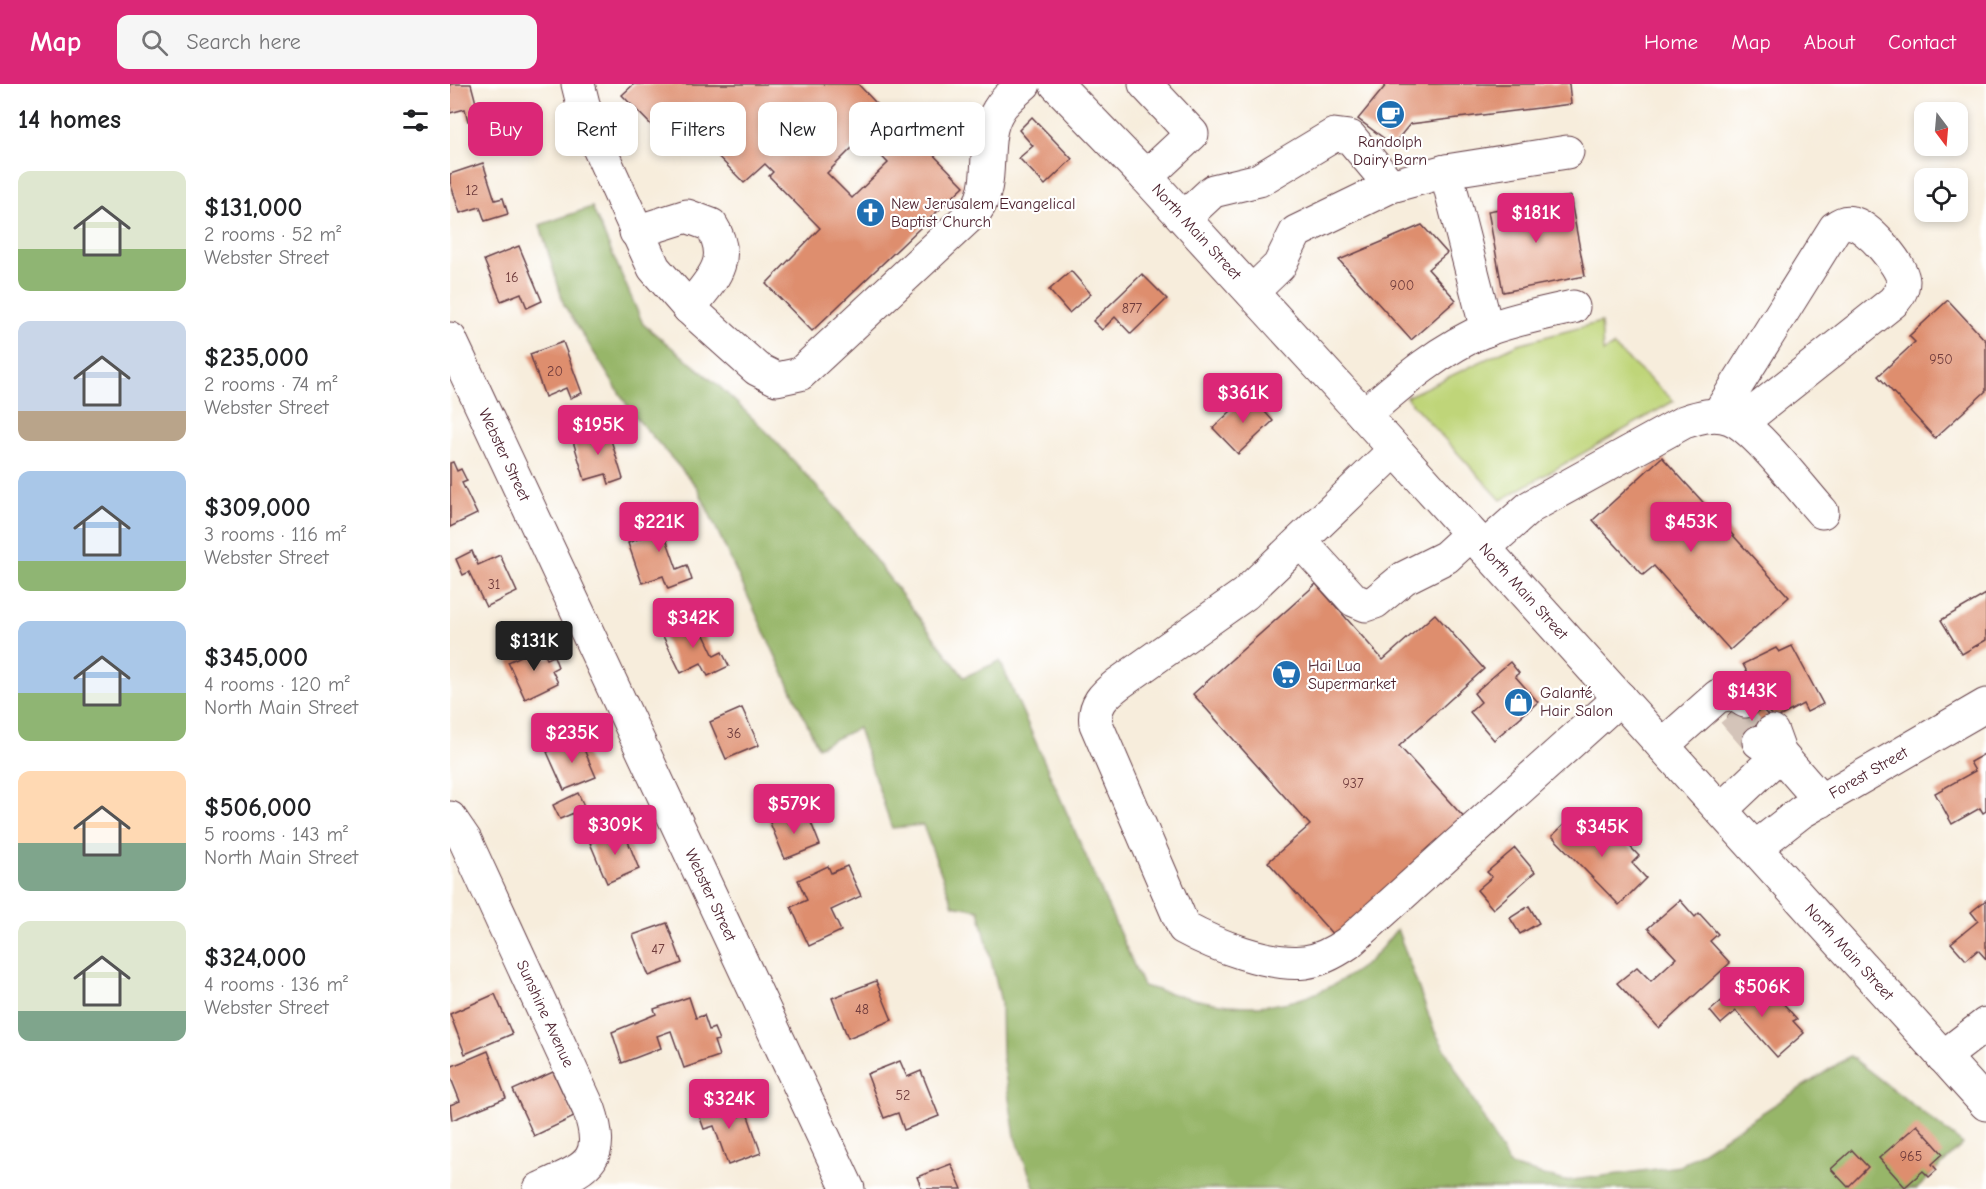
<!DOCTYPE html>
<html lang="en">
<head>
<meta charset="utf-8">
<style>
	:root { --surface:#fff; --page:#f6f6f6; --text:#202124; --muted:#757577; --accent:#db2777 }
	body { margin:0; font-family:"Comic Neue",sans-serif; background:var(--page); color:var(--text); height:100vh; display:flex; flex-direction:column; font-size:22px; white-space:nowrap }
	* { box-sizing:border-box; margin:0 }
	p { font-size:20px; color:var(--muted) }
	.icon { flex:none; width:33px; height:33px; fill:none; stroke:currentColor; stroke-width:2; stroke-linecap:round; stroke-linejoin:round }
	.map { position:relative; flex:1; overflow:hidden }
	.drawer { display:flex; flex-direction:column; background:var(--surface); width:450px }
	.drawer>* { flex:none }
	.guide { position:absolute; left:18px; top:18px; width:570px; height:54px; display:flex; gap:12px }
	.needle { width:39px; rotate:164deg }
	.buttons { position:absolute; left:1464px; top:18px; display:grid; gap:12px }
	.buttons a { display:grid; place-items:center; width:54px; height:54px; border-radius:12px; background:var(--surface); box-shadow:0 3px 9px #0003; font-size:30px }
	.price { position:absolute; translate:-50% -51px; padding:0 14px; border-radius:6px; background:var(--accent); color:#fff; font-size:20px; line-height:39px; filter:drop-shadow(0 2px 3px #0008) }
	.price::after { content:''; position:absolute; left:50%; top:36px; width:18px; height:14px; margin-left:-9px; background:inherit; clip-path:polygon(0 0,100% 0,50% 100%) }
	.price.active { background:#222; color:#fff }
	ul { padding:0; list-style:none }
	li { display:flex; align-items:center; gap:18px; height:150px; padding:0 18px }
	li span { display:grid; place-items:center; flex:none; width:168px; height:120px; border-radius:12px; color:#555 }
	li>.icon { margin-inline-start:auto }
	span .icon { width:72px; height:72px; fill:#fffc; stroke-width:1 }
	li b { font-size:26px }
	h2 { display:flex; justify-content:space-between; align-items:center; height:72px; padding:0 18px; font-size:26px }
	.chip { padding:0 21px; border-radius:12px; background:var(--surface); box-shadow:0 3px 9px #0003; font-size:21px; line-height:54px }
	.chip.active { background:var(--accent); color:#fff }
	header { display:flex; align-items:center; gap:36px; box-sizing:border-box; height:84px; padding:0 30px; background:var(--accent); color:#fff }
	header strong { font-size:28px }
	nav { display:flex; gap:33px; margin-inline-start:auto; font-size:21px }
	.search { width:420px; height:54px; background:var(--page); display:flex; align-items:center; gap:15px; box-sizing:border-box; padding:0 21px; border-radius:12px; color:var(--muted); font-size:22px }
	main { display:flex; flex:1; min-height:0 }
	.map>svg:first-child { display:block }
	.green { fill:#bfd579; stroke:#847a52; stroke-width:1.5 }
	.forest { fill:#97b669; stroke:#706a4a; stroke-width:1.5 }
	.building { fill:#de8e6e; fill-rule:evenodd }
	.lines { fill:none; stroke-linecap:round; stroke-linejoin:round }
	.minor-tunnel { stroke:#d4c4b9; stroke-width:33; stroke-dasharray:33 16; stroke-linecap:butt }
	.minor-casing { stroke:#643e46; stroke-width:35 }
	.major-casing { stroke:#643e46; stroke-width:35 }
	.minor { stroke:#fff; stroke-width:33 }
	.major { stroke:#fff; stroke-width:33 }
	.labels { text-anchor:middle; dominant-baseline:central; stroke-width:4.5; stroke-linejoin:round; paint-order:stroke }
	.number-label { font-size:14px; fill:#6f3b3c }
	.poi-label { font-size:16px; fill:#4a1f2b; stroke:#fff; text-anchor:start }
	.street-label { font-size:16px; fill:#4a1f2b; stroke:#fff }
</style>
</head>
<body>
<header>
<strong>Map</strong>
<div class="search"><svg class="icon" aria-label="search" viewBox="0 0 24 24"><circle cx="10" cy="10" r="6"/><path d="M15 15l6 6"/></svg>Search here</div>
<nav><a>Home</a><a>Map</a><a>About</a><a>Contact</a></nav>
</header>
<main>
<section class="drawer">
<h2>14 homes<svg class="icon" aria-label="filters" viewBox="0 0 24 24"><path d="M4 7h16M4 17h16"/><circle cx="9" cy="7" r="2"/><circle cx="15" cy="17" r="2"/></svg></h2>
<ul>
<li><span style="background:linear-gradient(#dfe7d0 65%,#8fb573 0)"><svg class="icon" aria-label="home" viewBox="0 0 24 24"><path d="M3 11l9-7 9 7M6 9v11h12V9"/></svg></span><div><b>$131,000</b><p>2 rooms · 52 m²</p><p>Webster Street</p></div></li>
<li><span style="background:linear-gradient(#c9d6e8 75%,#b9a48a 0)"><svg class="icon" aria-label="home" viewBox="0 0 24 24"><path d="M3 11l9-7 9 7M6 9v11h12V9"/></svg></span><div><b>$235,000</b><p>2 rooms · 74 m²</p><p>Webster Street</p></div></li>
<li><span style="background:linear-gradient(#a9c7e8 75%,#8fb573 0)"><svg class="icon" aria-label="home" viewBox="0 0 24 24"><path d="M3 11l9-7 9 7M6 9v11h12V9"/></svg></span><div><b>$309,000</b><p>3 rooms · 116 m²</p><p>Webster Street</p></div></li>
<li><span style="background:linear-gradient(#a9c7e8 60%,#8fb573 0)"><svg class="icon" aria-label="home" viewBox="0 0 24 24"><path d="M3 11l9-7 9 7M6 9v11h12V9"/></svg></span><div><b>$345,000</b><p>4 rooms · 120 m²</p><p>North Main Street</p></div></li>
<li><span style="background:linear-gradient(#ffd9b3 60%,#7fa58c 0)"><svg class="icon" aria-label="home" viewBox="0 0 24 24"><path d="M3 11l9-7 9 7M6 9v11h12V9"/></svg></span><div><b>$506,000</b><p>5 rooms · 143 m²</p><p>North Main Street</p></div></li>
<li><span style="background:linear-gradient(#dfe7d0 75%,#7fa58c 0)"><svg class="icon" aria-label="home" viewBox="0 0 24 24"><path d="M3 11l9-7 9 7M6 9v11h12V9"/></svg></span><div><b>$324,000</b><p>4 rooms · 136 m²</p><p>Webster Street</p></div></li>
</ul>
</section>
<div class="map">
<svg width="1536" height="1105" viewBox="0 0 1536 1105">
	<rect width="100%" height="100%" fill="#fff"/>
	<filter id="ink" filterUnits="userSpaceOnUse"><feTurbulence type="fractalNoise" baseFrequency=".0167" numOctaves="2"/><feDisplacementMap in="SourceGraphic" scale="12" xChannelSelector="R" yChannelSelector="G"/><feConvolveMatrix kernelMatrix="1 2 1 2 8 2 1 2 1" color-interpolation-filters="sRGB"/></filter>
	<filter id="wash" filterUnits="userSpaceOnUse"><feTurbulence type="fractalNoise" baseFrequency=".008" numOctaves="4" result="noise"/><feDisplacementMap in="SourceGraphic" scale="24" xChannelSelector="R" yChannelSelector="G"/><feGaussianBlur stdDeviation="1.35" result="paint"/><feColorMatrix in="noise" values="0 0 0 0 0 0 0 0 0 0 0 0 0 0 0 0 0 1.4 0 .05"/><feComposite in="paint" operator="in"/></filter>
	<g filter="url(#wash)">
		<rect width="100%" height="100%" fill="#f7eddc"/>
		<!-- green -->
		<polygon class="green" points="1151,238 1153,268 1163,262 1224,317 1051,416 956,313 1068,260"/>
		<!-- forest -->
		<path class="forest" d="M142,123L193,240L269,302L321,352L386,424L514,593L550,577L693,902C779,926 836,938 913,882C926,873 937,857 947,845L984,946L1060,1082L1115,1097L1230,1082L1400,972L1513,1060L1467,1105H585L565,1052L552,971L551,918L529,826L503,821L473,741L442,744L408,644L368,663L247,403L182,329L114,221L90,141Z"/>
		<g id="blocks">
			<!-- building -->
			<g class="building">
				<polygon points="0,0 21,0 30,34 18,37 15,25 0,29"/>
				<path d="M184,0H408L441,35L451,25L471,46L465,52L514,102L362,247L316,200L370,144L319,92L323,88L315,80L294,99L224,27L205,45L172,11ZM413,53L438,79L402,114L377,89Z"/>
				<polygon points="937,0 1119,0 1121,20 960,40 943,61 908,35"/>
				<polygon points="582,33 622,75 595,101 569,74 583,62 569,46"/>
				<polygon points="33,79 45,116 53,114 58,130 35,137 30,123 10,129 0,98 0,90"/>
				<polygon points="1120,112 1135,192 1053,208 1038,127"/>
				<polygon points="972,141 997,169 978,185 1006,216 961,256 889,176"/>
				<polygon points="69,162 92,217 77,224 71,209 51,217 34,176"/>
				<polygon points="621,187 641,210 619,229 599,206"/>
				<polygon points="692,190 717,215 681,250 665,233 652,246 643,237"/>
				<polygon points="1498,216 1536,257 1536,307 1485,354 1428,292 1465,258 1459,252"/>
				<polygon points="113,258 132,309 120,314 116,304 95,313 80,270"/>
				<polygon points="799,310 823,337 788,370 763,344"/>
				<polygon points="157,343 173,395 159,400 156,390 135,396 122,354"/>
				<polygon points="1212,373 1339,513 1280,566 1204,482 1193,491 1143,436"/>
				<polygon points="3,378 7,387 11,385 17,397 12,399 27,430 0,443 0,379"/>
				<polygon points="225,425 231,443 214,449 227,485 237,481 242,496 218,505 213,492 192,499 178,459 201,450 196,436"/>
				<polygon points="22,467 28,481 50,471 67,508 36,523 19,488 13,491 6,475"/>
				<polygon points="866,500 933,576 985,530 1034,585 949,662 1017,737 886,854 818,778 860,741 743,610"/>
				<polygon points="1536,510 1536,556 1512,570 1491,536"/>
				<polygon points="246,534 264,572 272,568 279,582 258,592 251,579 231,589 212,550"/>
				<polygon points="1342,562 1373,620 1357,628 1353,620 1325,635 1315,624 1293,580 1326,564 1329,568"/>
				<polygon points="91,563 97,575 104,572 108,583 102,586 108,599 75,615 58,578"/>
				<polygon points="1060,578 1069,589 1065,592 1088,618 1044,656 1020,628 1031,618 1024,609"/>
				<polygon points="1301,612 1327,642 1303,664 1277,633"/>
				<polygon points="292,624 309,661 276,675 260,638"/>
				<polygon points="129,654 146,693 114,706 97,668"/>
				<polygon points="1536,669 1536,727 1533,729 1530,724 1502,740 1485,709 1525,687 1520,678"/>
				<polygon points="128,709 135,724 110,735 103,721"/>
				<polygon points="333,727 339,739 358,731 370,761 335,775 318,734"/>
				<polygon points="1125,730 1145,751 1151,746 1159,755 1166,748 1189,772 1182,779 1196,794 1169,821 1102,752"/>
				<polygon points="173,745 189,785 157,799 140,759"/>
				<polygon points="1065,764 1085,788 1043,825 1027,806 1042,793 1037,788"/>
				<polygon points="378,782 381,789 397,782 411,812 381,826 391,847 359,862 341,823 357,816 348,796"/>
				<polygon points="1230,816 1245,833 1249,829 1268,850 1260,857 1280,879 1209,944 1167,899 1187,883 1201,897 1226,874 1198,844"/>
				<polygon points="1536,816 1536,875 1528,866 1516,876 1501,859 1528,837 1521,828"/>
				<polygon points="1079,822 1089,839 1070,850 1060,834"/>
				<polygon points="217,839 232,879 199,892 183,851"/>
				<polygon points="426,897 442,936 398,954 382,914"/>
				<polygon points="1291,900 1309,921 1324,909 1347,935 1343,937 1354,949 1327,973 1286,927 1271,940 1260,927"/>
				<polygon points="45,910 62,950 15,970 0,930"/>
				<polygon points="239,913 246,934 254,931 259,946 264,944 269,956 264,957 269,972 234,984 221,947 207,952 211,964 172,979 162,948 206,930 204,925"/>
				<polygon points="38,967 56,1014 2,1036 0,1021 10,1017 0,992 0,983"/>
				<polygon points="450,977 457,993 471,987 489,1032 454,1046 448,1029 434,1034 417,990"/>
				<polygon points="103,988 124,1033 84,1052 63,1006"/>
				<polygon points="272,1010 281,1035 297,1029 311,1069 278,1081 264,1042 254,1045 245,1020"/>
				<polygon points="1467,1041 1493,1070 1482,1080 1487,1086 1479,1093 1473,1087 1455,1103 1429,1074"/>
				<polygon points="1402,1066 1418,1083 1398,1103 1381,1085"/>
				<polygon points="501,1080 512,1105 472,1105 467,1093"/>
			</g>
		</g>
	</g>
	<g filter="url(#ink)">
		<use href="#blocks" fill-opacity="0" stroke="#643e46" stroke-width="1.5"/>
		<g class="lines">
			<!-- minor-tunnel -->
			<polyline class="minor-tunnel" points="1283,628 1309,658"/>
			<defs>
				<g id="minor">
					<path d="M128,0L138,40L204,184L239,224L307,285L327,295L350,290L526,126C546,99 530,56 548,27C554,16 565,8 574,0"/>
					<polyline points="695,0 742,50 696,93"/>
					<polyline points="996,87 1037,246"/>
					<polyline points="734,134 763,107 809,96 884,51 900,53 941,102"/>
					<path d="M186,148L237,132L261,141C284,177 261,196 239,224"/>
					<polyline points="802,208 829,182 846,148 941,102 996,87 1117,68"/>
					<path id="s1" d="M0,255L398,1105"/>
					<path d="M914,331C952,298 991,264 1038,245C1066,235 1095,229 1123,223"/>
					<path d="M1268,331L1385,144C1390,140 1396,137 1402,139C1418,142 1452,181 1453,197C1453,206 1448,212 1443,218L1291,339"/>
					<path d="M945,366L795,510L668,600C654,611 643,621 646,640L734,844C765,861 819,882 855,878C871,876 885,868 898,859L1170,614"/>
					<polyline points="851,458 904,516 916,521 925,518 954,494 996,473 1021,450"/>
					<path d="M1034,464L1080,423L1234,338C1249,333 1264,328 1280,334C1306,344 1351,405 1372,428"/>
					<polyline points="1322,648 1330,670 1371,717"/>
					<polyline points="1213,661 1268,612 1283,609 1295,617"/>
					<polyline points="1272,725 1330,670 1309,658"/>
					<path id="s2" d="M0,734L15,756L139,1025C158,1080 134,1084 90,1105"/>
					<path id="s3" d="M1306,763L1351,728L1536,621"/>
					<polyline points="1493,973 1536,940"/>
				</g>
				<g id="major">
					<path id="s4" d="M606,0L696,93L914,331L1536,1020"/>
				</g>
			</defs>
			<!-- minor casing -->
			<use href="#minor" class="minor-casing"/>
			<!-- major casing -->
			<use href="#major" class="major-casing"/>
			<!-- minor -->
			<use href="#minor" class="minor"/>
			<!-- major -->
			<use href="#major" class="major"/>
		</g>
	</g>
	<!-- icons -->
	<defs>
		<symbol id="cafe-disc" viewBox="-11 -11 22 22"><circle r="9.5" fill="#1f6fb2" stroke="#fff"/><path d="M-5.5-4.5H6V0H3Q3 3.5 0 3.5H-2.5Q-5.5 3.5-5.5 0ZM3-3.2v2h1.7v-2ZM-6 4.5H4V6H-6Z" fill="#fff"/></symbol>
		<symbol id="church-disc" viewBox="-11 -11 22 22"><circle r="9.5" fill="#1f6fb2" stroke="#fff"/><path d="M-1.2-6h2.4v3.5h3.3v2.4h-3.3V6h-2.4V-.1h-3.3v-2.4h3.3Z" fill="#fff"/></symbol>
		<symbol id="supermarket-disc" viewBox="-11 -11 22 22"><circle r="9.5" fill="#1f6fb2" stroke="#fff"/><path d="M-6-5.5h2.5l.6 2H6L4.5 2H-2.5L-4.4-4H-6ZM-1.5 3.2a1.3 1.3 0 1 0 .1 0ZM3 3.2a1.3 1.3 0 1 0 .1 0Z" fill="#fff"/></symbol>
		<symbol id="shop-disc" viewBox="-11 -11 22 22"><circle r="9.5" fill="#1f6fb2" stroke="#fff"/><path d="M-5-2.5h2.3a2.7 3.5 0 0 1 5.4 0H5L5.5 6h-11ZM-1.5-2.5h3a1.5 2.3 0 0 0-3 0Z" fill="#fff"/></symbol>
	</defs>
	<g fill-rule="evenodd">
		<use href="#cafe-disc" x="924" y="14" width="33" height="33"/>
		<use href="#church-disc" x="404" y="112" width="33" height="33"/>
		<use href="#supermarket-disc" x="820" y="574" width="33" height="33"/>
		<use href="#shop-disc" x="1052" y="602" width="33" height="33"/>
	</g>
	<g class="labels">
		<!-- number labels -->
		<g class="number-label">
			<text x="22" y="106">12</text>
			<text x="62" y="193">16</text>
			<text x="952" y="201">900</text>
			<text x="682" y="224">877</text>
			<text x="1491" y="275">950</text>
			<text x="105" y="287">20</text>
			<text x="44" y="500">31</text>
			<text x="284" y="649">36</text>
			<text x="903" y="699">937</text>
			<text x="208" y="865">47</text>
			<text x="412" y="925">48</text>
			<text x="453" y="1011">52</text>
			<text x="1461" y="1072">965</text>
		</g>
		<!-- poi labels -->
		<g class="poi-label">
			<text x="940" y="58" text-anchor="middle">Randolph<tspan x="940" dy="18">Dairy Barn</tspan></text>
			<text x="441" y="120">New Jerusalem Evangelical<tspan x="441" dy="18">Baptist Church</tspan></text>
			<text x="858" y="582">Hai Lua<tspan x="858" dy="18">Supermarket</tspan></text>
			<text x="1090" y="609">Galanté<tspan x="1090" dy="18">Hair Salon</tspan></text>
		</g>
		<!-- street labels -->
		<g class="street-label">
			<text stroke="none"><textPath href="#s4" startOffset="204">North Main Street</textPath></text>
			<text stroke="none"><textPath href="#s1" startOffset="128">Webster Street</textPath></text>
			<text stroke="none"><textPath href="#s4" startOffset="690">North Main Street</textPath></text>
			<text stroke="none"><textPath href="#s3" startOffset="135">Forest Street</textPath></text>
			<text stroke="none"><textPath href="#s1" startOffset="614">Webster Street</textPath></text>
			<text stroke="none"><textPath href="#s4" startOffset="1176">North Main Street</textPath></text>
			<text stroke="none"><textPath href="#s2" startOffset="218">Sunshine Avenue</textPath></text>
		</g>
	</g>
</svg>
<div class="buttons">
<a><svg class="needle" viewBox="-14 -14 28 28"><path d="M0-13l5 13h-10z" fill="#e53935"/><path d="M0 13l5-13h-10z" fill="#757577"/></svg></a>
<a><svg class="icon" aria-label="locate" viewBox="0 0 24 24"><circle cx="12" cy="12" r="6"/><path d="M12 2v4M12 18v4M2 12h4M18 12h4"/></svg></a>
</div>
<b class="price" style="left:1086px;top:160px">$181K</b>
<b class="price" style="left:793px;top:340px">$361K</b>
<b class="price" style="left:148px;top:372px">$195K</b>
<b class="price" style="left:209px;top:469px">$221K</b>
<b class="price" style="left:1241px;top:469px">$453K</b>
<b class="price" style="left:243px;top:565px">$342K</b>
<b class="price active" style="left:84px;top:588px">$131K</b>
<b class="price" style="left:1302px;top:638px">$143K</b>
<b class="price" style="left:122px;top:680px">$235K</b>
<b class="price" style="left:344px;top:751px">$579K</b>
<b class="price" style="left:165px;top:772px">$309K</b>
<b class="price" style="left:1152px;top:774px">$345K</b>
<b class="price" style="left:1312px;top:934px">$506K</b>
<b class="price" style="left:279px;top:1046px">$324K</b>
<div class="guide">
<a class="chip active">Buy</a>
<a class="chip">Rent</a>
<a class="chip">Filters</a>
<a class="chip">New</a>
<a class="chip">Apartment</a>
</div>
</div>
</main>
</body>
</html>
